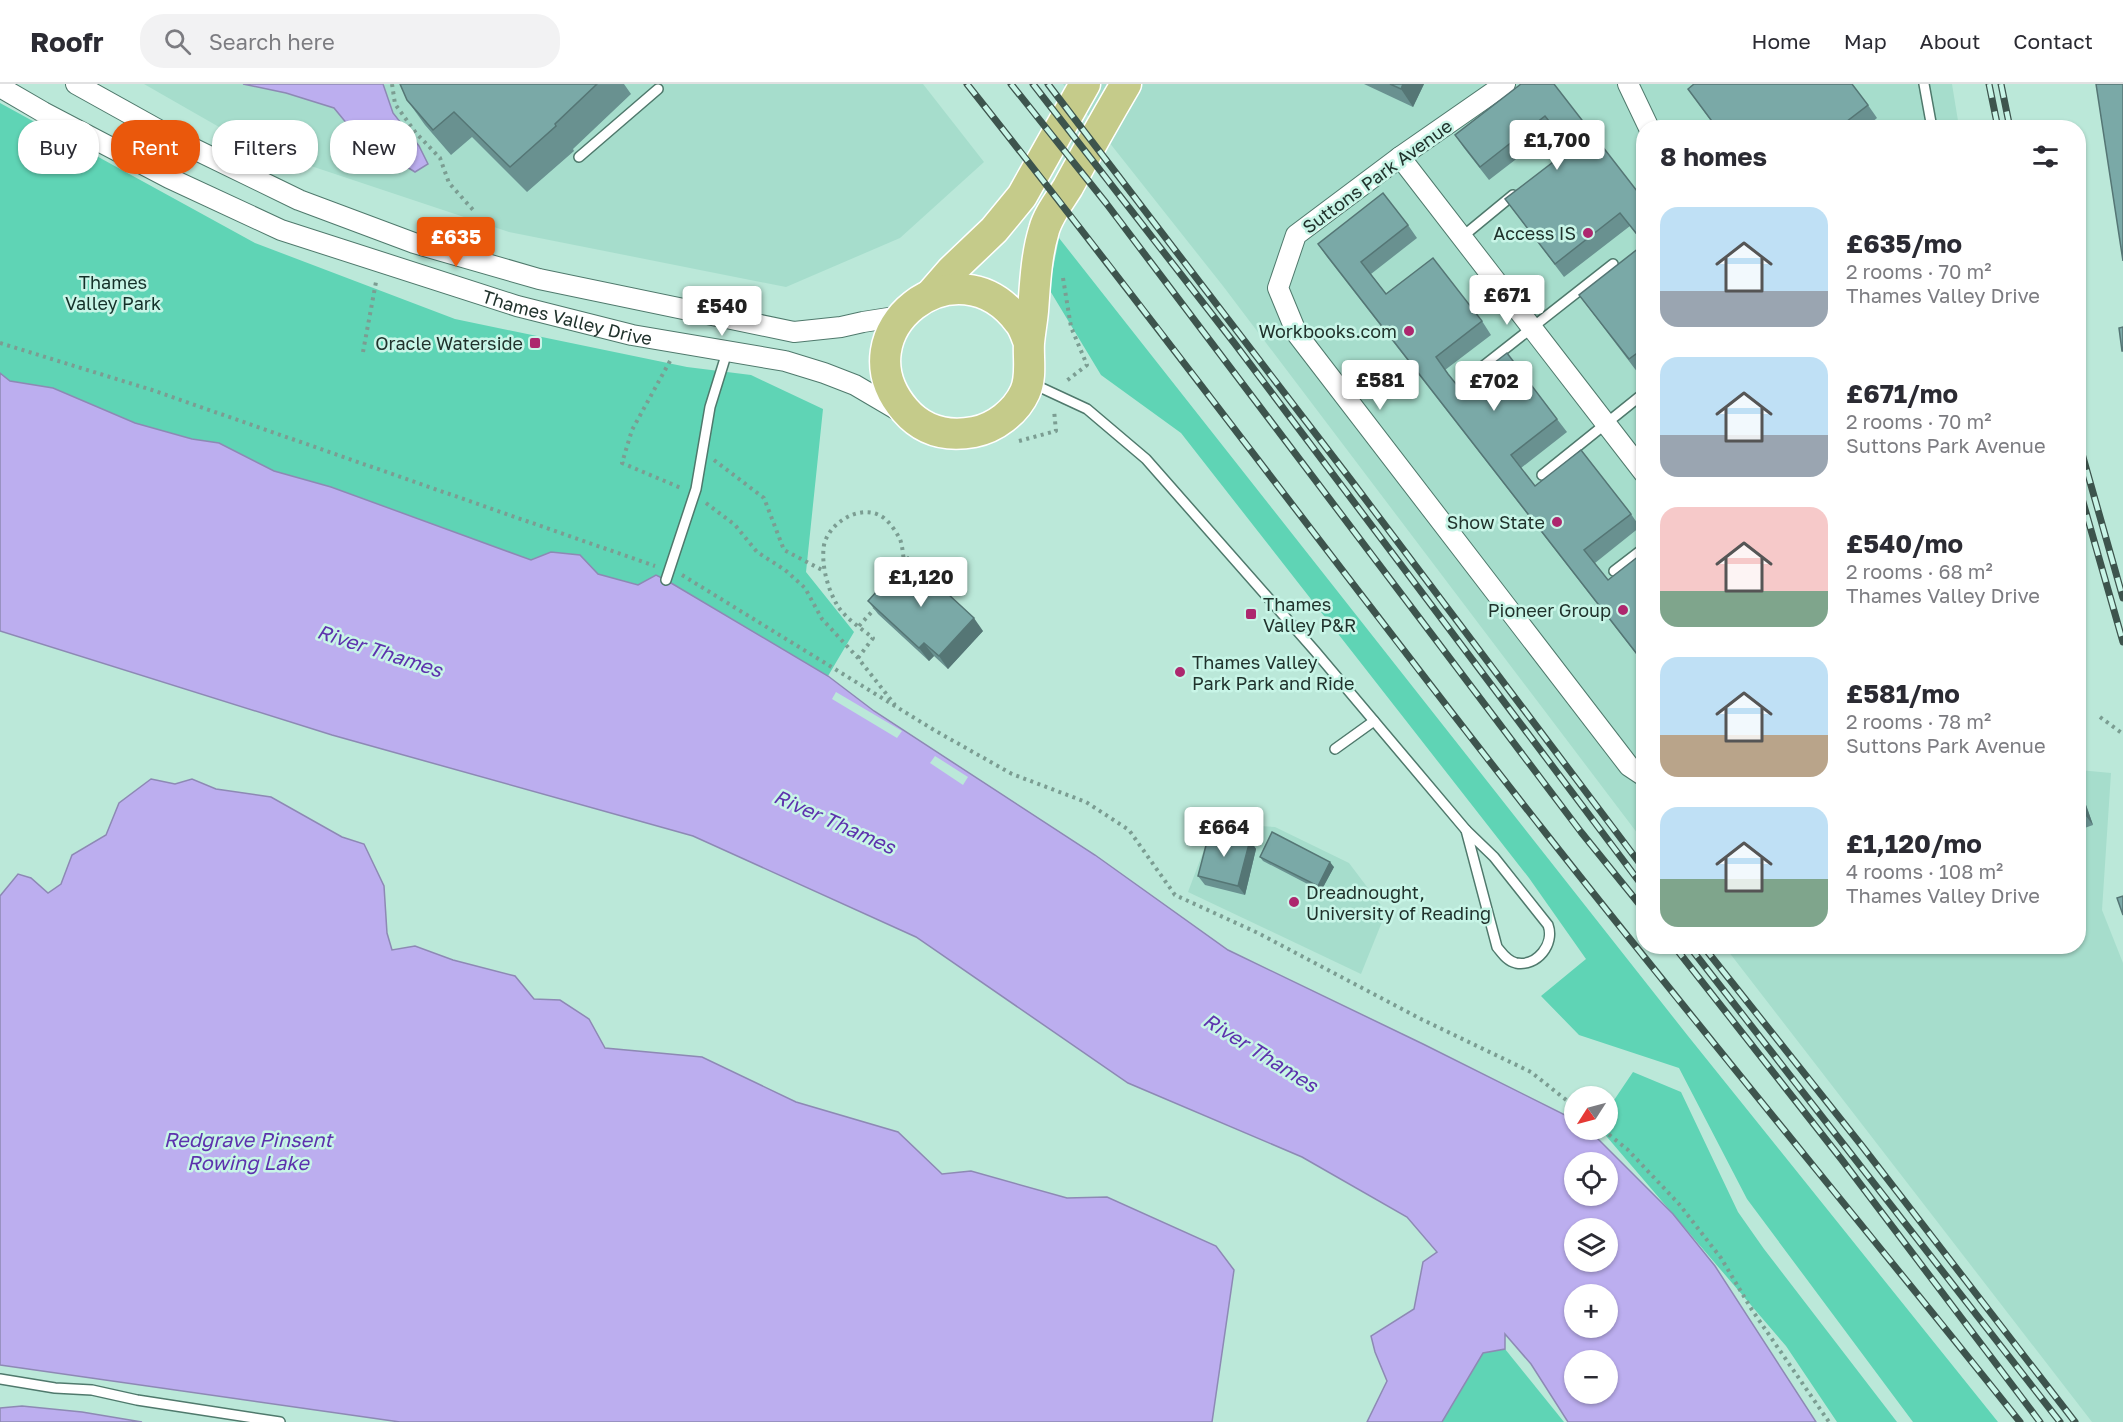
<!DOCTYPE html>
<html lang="en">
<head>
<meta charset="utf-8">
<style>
	:root { --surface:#fff; --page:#f2f2f3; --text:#2b2b33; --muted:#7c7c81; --line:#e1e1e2; --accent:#ea580c }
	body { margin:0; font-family:"Golos Text",sans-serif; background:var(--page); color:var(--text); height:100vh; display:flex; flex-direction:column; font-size:22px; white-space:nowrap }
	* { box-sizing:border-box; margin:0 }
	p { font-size:20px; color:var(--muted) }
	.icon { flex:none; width:33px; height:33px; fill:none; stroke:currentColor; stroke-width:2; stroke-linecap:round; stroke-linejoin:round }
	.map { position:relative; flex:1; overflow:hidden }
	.sheet { position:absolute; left:1636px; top:36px; width:450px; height:834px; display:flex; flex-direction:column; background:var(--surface); border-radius:24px; box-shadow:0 2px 4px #0004 }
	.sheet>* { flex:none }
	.guide { position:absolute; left:18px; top:36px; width:570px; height:54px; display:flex; gap:12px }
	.needle { width:39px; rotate:234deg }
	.buttons { position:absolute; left:1564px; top:1002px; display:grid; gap:12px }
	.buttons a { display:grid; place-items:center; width:54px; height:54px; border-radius:50%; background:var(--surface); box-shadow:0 2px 4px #0004; font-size:30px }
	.price { position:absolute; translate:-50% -51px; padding:0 14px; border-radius:6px; background:#fff; color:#222; font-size:20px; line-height:39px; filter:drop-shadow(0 2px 3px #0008) }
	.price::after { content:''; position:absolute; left:50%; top:36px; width:18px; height:14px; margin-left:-9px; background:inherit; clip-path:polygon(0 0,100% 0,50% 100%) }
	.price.selected { background:var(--accent); color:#fff }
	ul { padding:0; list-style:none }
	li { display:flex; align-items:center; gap:18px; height:150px; padding:0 24px }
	li span { display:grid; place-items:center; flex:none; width:168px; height:120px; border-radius:18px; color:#555 }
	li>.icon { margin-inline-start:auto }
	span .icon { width:72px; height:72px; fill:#fffc; stroke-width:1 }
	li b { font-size:26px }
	h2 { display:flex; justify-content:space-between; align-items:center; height:72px; padding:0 24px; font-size:26px }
	.chip { padding:0 21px; border-radius:24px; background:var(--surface); box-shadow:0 2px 4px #0004; font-size:21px; line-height:54px }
	.chip.selected { background:var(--accent); color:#fff }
	header { display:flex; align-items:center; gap:36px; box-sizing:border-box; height:84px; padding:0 30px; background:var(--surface); border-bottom:2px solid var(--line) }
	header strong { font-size:28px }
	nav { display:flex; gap:33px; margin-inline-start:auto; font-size:21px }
	.search { width:420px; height:54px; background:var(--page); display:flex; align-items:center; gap:15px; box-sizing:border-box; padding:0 21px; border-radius:24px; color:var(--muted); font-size:22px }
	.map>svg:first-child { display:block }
	.built { fill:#a6ddcc }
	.green { fill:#5fd4b5 }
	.water { fill:#bcaeef; stroke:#8d89b4; stroke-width:1.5; fill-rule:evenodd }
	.pier { fill:#bbe8d9 }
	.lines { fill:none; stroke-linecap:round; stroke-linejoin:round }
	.service-casing { stroke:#4f796c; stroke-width:12 }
	.minor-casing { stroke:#4f796c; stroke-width:22 }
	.primary-casing { stroke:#fff; stroke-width:33 }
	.path { stroke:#7b9d92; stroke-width:4; stroke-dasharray:3 4.5; stroke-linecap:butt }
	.service { stroke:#fff; stroke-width:9 }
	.minor { stroke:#fff; stroke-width:20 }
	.primary { stroke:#c5cb8a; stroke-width:30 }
	.rail-casing { stroke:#3d544d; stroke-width:7 }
	.rail { stroke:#c8f5e7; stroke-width:4.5; stroke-dasharray:14; stroke-linecap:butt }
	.wall { fill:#699190 }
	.shaded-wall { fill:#557675 }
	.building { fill:#7aa9a7; stroke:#557675; stroke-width:1.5 }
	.poi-dot { fill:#ad276e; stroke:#c8f5e7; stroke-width:2 }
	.labels { text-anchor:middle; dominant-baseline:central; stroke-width:5; stroke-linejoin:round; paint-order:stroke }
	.street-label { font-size:18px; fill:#20322c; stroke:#c8f5e7 }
	.poi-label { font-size:18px; fill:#20322c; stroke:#c8f5e7; text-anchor:end }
	.park-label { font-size:18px; fill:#143029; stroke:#c8f5e7 }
	.water-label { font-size:20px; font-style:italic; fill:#5d32ad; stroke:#c8f5e7 }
</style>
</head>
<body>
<header>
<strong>Roofr</strong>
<div class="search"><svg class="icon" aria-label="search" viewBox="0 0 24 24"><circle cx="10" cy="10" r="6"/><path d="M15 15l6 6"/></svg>Search here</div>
<nav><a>Home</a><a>Map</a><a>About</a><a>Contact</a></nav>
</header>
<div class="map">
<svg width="2123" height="1338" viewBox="0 0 2123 1338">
	<rect width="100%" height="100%" fill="#bbe8d9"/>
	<!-- built -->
	<g class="built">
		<polygon points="144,0 923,0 984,78 900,154 786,203 509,148 254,63"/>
		<polygon points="1063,0 1952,0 1959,43 1644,44 1644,758 1223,202"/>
		<polygon points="2079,686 2111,689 2102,826 2123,879 2123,1338 2092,1338 1725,863 2079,862"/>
		<polygon points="1214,739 1275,743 1349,779 1386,828 1361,890 1188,808"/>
	</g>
	<!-- green -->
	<g class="green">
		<polygon points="0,19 255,159 455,235 687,283 751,291 823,325 806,488 854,548 828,592 666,496 639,501 597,490 580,471 538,473 531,476 331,403 274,387 219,359 192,355 135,339 53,304 10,297 0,289"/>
		<polygon points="1059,154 1688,952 1998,1338 1913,1338 1747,1115 1679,984 1579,951 1541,912 1586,875 1529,794 1181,349 1101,291 1049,205"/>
		<polygon points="1633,988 1681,1008 1738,1128 1764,1165 1897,1338 1837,1338 1786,1262 1601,1046 1608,1046 1608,1025"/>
		<polygon points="1505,1265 1564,1338 1442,1338 1483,1269"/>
	</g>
	<!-- water -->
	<g class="water">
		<polygon points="243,0 383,0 393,29 419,62 428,80 415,88 357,52 334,24 286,9"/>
		<path d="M0,289L10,297L53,304L135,339L192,355L219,359L274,387L331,403L531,476L551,468L580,471L598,490L638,501L656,491L666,496L828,592L874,627L1095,771L1228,866L1423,960L1575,1036V1046H1589L1673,1130L1715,1182L1816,1338H1568L1531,1280L1505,1250V1265L1483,1269L1442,1338H1367L1387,1297L1375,1268L1371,1252L1414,1225L1423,1178L1437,1168L1407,1133L1302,1073L1128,999L916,853L693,752L332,651L0,547ZM1575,1078H1608V1112H1575ZM1575,1144H1608V1178H1575ZM1575,1210H1608V1244H1575ZM1575,1276H1608V1310H1575Z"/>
		<polygon points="151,695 175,700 192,695 216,705 271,713 342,753 364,760 384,802 387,849 392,866 415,862 453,876 515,892 534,915 560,916 589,935 605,964 702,973 796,1018 898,1048 942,1090 971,1087 1067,1114 1107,1113 1216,1162 1234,1186 1212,1338 400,1338 0,1281 0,812 18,790 31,794 48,809 61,800 72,771 106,751 119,719"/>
		<polygon points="22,1322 82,1328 142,1338 0,1338 0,1324"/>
	</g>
	<!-- pier -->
	<g class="pier">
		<polygon points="836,608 902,647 897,654 832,615"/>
		<polygon points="935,672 968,693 963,701 930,679"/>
	</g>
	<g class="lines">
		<defs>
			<g id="service">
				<polyline points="1924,0 1932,44"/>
				<polyline points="579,73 658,5"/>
				<polyline points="1462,153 1513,111"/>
				<polyline points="1468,294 1613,180"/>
				<polyline points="1031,299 1087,325 1146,375 1315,567 1466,746"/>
				<polyline points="1542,391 1644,309"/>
				<polyline points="1614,487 1644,464"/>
				<polyline points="666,496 696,405 710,323 727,268"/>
				<polyline points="1335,665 1374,637"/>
				<path d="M1466,746L1494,773L1548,841C1555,860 1537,883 1516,879C1507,877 1502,869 1497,863Z"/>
				<polyline points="0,1295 55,1304 92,1306 137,1316 280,1338"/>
			</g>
			<g id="minor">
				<polyline points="76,0 184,60 299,116 414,159 539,195 794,248 841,243 863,238 901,232"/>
				<polyline points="1505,0 1400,73 1296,151 1278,204 1297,250 1629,682 1644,692"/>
				<polyline points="1628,0 1649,44"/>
				<path id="s1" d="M0,3L43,28L169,94L281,146L517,222L632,251L785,277L824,289L855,301L906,331"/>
				<polyline points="1400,73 1644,389"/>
			</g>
			<g id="primary">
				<polyline points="931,210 951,187 994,146 1022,112 1085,0"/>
				<path d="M1029,259C1026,252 1024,244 1019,238C957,154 838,248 905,326C923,347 947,353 974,348C995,344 1016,328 1025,308C1032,293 1028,274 1029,259C1030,248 1032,238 1033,227C1035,201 1036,172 1044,146C1048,131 1060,116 1068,103C1087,68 1106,34 1126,0"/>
			</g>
		</defs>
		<!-- service casing -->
		<use href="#service" class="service-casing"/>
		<!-- minor casing -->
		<use href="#minor" class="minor-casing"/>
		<!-- primary casing -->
		<use href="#primary" class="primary-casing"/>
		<!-- path -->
		<g class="path">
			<polyline points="392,0 395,20 416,49 440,74 449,99 474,127"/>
			<polyline points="1063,194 1071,243 1087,281 1065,298"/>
			<polyline points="0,259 152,306 655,482"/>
			<polyline points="363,268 376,198"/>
			<polyline points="670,277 632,346 622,379 681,404"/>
			<polyline points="1019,357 1056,347 1054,326"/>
			<polyline points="714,376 764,414 784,466 824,487"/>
			<polyline points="706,419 735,441 757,468 785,486 805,504 822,535 858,574 895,621"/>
			<polyline points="682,491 934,646 1012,690 1086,718 1129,746 1175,811 1258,849 1421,935 1531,988 1575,1023"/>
			<polyline points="859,542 876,523"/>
			<path d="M858,574L873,554C861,544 843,533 836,519C827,503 821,479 824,461C829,439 858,421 879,431C888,435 895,446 900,455C903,463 903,474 905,483"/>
			<polyline points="2100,633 2123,650"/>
			<polyline points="1603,1046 1627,1065 1679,1120 1721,1174 1752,1226 1829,1338"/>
		</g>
		<!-- service -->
		<use href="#service" class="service"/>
		<!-- minor -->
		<use href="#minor" class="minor"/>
		<!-- primary -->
		<use href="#primary" class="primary"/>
		<defs>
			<g id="rail">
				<path d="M967,0C1164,248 1352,503 1548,752C1703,949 1864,1142 2020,1338"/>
				<polyline points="1011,0 1106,119 1581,748 1644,826"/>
				<polyline points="1033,0 1235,260 1644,804"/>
				<polyline points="1048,0 1351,396 1644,785"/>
				<polyline points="1989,0 1998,44"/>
				<polyline points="2001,0 2010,44"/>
				<polyline points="2079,359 2123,514"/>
				<polyline points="2079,404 2123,558"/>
				<polyline points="1674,862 1842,1076 2040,1338"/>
				<polyline points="1689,862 2060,1338"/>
				<polyline points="1703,862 1862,1062 2075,1338"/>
			</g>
		</defs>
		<!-- rail casing -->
		<use href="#rail" class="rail-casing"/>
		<!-- rail -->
		<use href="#rail" class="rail"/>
	</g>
	<!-- wall -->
	<g class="wall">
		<polygon points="400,0 624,0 631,10 573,65 574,67 527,108 472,53 451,71 425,41 407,16"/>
		<polygon points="1364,0 1424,0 1413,23"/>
		<polygon points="1521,0 1644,116 1644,160 1630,142 1564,193 1505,115 1570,65 1555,45 1489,96 1464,64 1455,51"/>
		<polygon points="1688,5 1868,21 1877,34 1865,44 1716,44"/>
		<polygon points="1408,141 1417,154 1371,190 1386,210 1482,237 1491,251 1445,286 1460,305 1557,335 1567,348 1521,384 1535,402 1631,430 1640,443 1595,479 1608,496 1644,468 1644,580 1327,173 1318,160"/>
		<polygon points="1644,160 1644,284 1638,289 1579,211"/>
		<polygon points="868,517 983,547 948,585 934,572 929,577 878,530"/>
		<polygon points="2079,713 2086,721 2093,741 2079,746"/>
		<polygon points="1250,756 1256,765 1245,811 1205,801 1198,792"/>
		<polygon points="1260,773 1334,783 1321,807 1263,777"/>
	</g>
	<!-- shaded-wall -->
	<g class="shaded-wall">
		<polygon points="1403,0 1424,0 1413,23 1401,5"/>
		<polygon points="974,534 983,547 948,585 939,572"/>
		<polygon points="924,559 934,572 929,577 919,564"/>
		<polygon points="2080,712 2086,721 2093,741 2086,732"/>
		<polygon points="1250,756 1256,765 1245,811 1238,802"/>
		<polygon points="1330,778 1334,783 1321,807 1318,802"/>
	</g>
	<!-- building -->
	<g class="building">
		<polygon points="400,0 597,0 555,40 556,42 510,83 454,28 433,46 407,16"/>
		<polygon points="1390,0 1403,0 1401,5"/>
		<polygon points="1521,0 1554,0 1644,116 1644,159 1620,129 1555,180 1505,115 1570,65 1557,47 1545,32 1480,83 1455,51"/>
		<polygon points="1694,0 1852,0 1868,21 1838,44 1717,44 1688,5"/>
		<polygon points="2096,0 2123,0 2123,177"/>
		<polygon points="1383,109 1408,141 1361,178 1386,210 1433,174 1482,237 1436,273 1448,290 1460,305 1507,269 1557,335 1511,371 1535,402 1581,366 1631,430 1584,466 1608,496 1644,468 1644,579 1318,160"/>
		<polygon points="1644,160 1644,264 1629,275 1579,211"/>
		<polygon points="2123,243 2123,267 2122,267 2119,244"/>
		<polygon points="908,473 974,534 939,572 924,559 919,564 868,517"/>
		<polygon points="2080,712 2086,732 2079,734 2079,713"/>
		<polygon points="1210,746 1250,756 1238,802 1198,792"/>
		<polygon points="1272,748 1330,778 1318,802 1260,773"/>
		<polygon points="2123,812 2123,831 2117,814"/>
	</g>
	<!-- markers -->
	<g class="poi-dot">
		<circle cx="1588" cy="149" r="6"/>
		<circle cx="1409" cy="247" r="6"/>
		<rect x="529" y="253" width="12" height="12" rx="3"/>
		<circle cx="1557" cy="438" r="6"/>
		<circle cx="1623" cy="526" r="6"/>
		<rect x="1245" y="524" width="12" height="12" rx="3"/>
		<circle cx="1180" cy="588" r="6"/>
		<circle cx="1294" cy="818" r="6"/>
	</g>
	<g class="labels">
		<!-- street labels -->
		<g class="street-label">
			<text transform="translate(1377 92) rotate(-36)">Suttons Park Avenue</text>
			<text stroke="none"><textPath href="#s1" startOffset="615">Thames Valley Drive</textPath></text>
		</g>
		<!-- poi labels -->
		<g class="poi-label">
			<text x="1576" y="149">Access IS</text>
			<text x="1397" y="247">Workbooks.com</text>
			<text x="523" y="259">Oracle Waterside</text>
			<text x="1545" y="438">Show State</text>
			<text x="1263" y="520" text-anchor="start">Thames<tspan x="1263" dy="21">Valley P&amp;R</tspan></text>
			<text x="1611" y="526">Pioneer Group</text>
			<text x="1192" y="578" text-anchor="start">Thames Valley<tspan x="1192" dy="21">Park Park and Ride</tspan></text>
			<text x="1306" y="808" text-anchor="start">Dreadnought,<tspan x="1306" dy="21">University of Reading</tspan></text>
		</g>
		<!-- park labels -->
		<g class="park-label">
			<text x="113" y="198">Thames<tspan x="113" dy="21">Valley Park</tspan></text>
		</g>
		<!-- water labels -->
		<g class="water-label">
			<text transform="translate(380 566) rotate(18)">River Thames</text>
			<text transform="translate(835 737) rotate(24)">River Thames</text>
			<text transform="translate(1261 968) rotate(32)">River Thames</text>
			<text x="248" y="1055">Redgrave Pinsent<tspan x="248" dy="23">Rowing Lake</tspan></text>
		</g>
	</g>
</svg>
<div class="buttons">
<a><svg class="needle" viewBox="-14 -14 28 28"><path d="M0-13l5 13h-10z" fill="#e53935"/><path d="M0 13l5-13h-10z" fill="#7c7c81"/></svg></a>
<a><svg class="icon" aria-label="locate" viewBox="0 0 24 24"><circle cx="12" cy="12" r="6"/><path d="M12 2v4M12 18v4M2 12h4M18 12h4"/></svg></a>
<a><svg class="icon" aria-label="layers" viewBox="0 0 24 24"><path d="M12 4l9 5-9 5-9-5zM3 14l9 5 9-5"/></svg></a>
<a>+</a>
<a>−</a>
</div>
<b class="price" style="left:1557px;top:87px">£1,700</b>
<b class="price selected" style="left:456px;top:184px">£635</b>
<b class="price" style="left:1507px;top:242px">£671</b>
<b class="price" style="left:722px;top:253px">£540</b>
<b class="price" style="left:1380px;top:327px">£581</b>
<b class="price" style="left:1494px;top:328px">£702</b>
<b class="price" style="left:921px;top:524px">£1,120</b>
<b class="price" style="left:1224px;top:774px">£664</b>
<div class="guide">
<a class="chip">Buy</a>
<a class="chip selected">Rent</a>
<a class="chip">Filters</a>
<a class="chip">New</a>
</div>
<section class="sheet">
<h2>8 homes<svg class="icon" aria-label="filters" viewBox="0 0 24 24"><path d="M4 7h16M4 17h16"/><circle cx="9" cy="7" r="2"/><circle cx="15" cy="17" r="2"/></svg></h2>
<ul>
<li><span style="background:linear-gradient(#bfe0f5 70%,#9aa5b1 0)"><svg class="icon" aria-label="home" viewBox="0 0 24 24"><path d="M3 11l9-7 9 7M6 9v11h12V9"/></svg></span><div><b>£635/mo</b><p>2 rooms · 70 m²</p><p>Thames Valley Drive</p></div></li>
<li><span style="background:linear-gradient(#bfe0f5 65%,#9aa5b1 0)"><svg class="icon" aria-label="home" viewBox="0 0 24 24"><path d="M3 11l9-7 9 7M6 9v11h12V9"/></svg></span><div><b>£671/mo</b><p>2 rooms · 70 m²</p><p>Suttons Park Avenue</p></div></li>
<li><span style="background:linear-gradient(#f6c9c9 70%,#7fa58c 0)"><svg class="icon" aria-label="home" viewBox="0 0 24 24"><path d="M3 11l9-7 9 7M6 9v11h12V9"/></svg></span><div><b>£540/mo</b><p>2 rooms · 68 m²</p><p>Thames Valley Drive</p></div></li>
<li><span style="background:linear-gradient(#bfe0f5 65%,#b9a48a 0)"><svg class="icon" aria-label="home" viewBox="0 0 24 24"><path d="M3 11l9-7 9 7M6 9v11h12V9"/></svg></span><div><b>£581/mo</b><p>2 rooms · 78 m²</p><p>Suttons Park Avenue</p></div></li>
<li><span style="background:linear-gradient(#bfe0f5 60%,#7fa58c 0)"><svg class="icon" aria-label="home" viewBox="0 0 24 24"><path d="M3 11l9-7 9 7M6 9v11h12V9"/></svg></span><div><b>£1,120/mo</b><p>4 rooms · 108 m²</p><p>Thames Valley Drive</p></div></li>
</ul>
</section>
</div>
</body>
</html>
